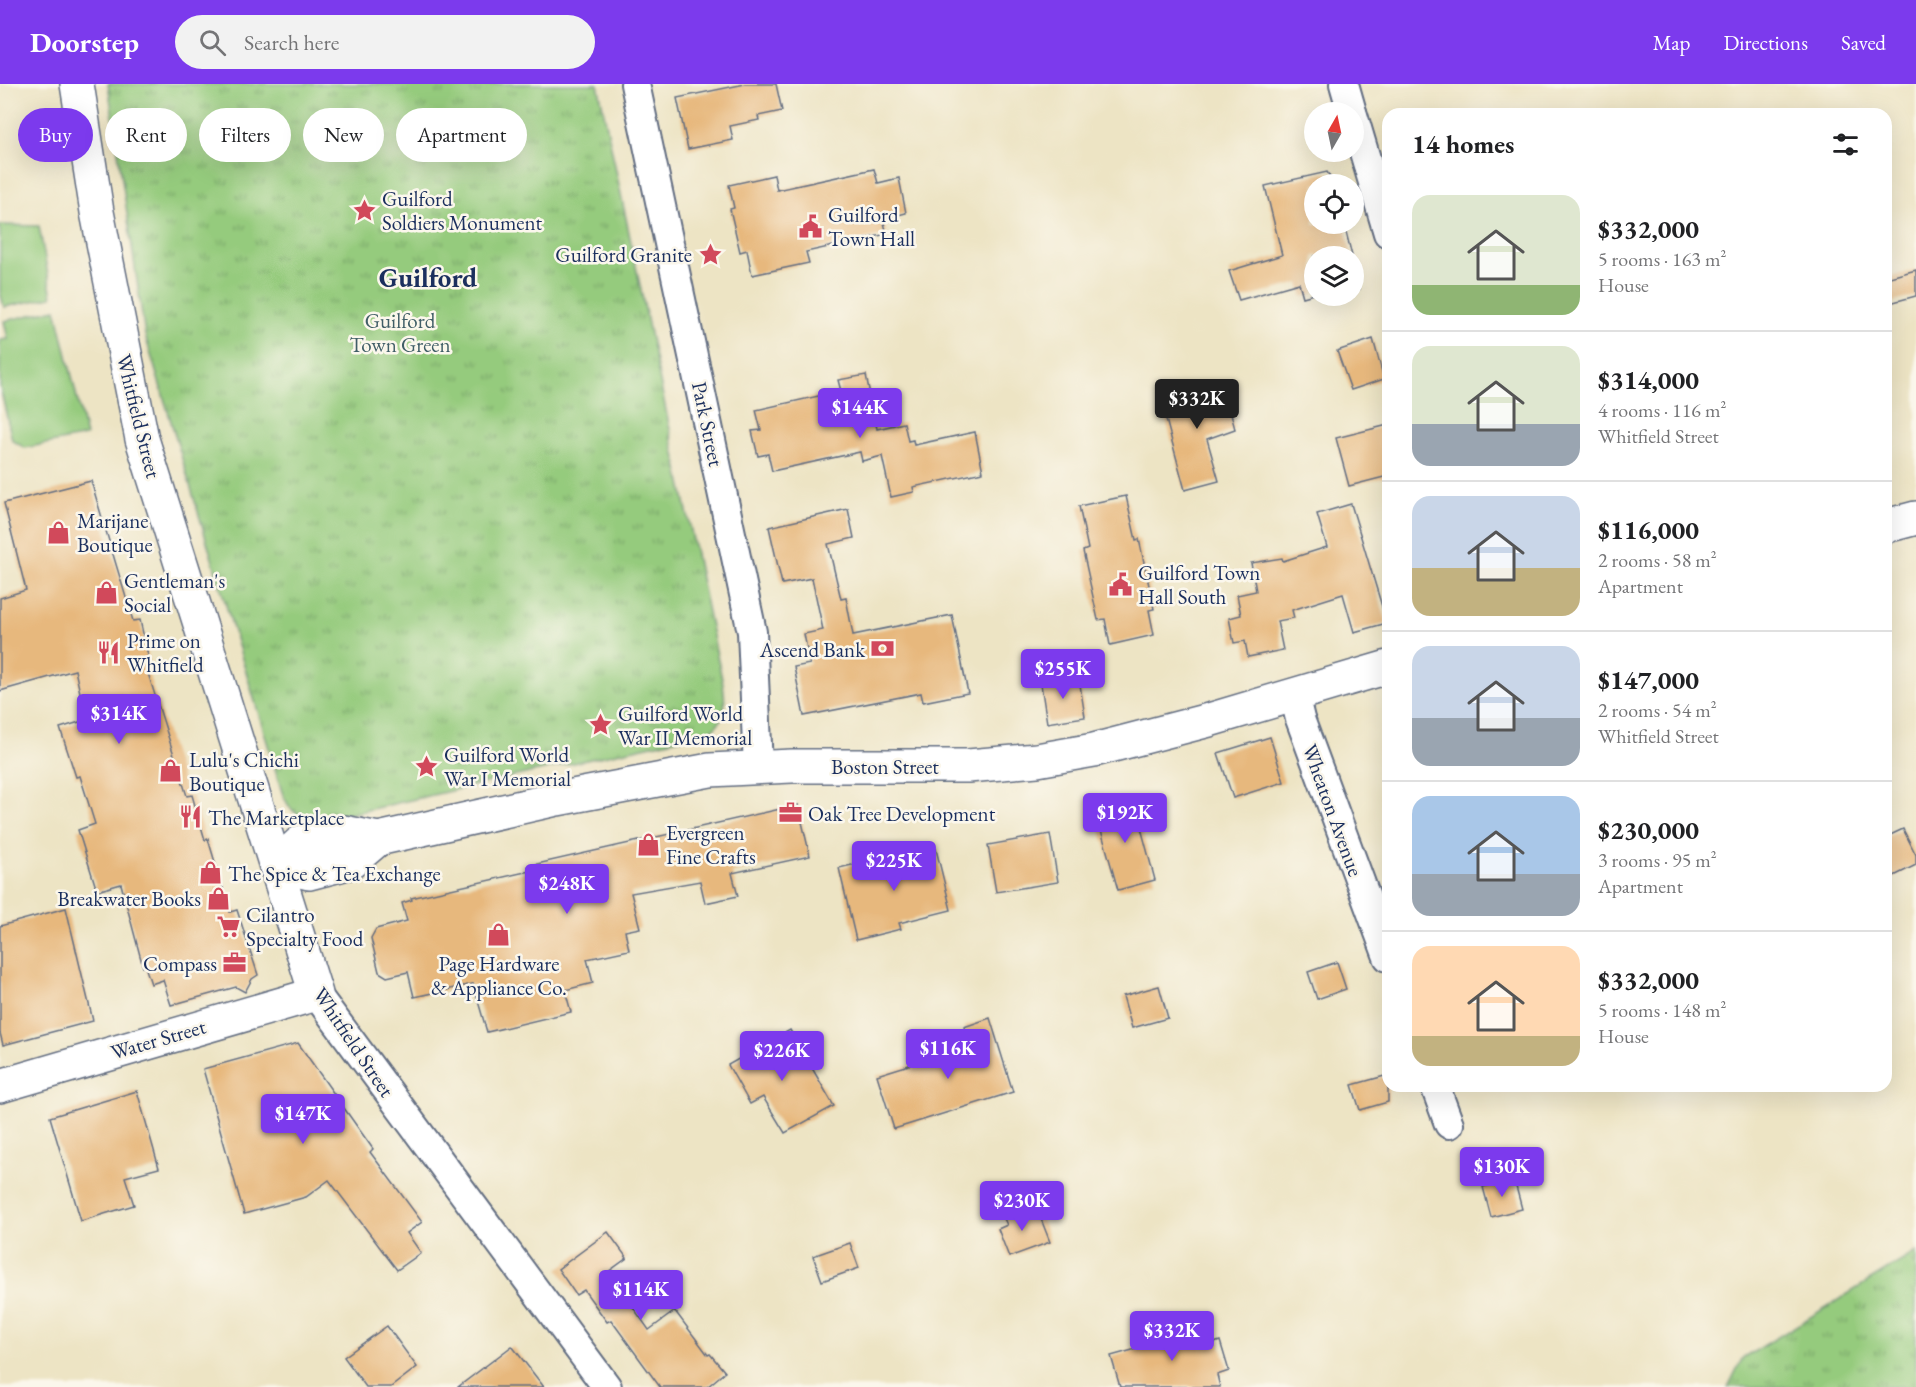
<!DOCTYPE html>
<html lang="en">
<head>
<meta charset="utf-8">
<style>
	:root { --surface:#fff; --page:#f2f2f2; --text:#202124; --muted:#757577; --line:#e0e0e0; --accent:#7c3aed }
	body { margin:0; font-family:"EB Garamond",serif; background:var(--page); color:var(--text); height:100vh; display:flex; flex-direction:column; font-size:22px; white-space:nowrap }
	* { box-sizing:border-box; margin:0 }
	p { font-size:20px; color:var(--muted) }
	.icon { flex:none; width:33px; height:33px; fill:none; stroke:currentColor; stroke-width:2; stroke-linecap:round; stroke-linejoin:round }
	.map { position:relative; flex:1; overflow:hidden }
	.drawer { position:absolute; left:1382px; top:24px; width:510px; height:984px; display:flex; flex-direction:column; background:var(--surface); border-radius:18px; box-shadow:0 6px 24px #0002 }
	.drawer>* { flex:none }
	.guide { position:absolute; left:18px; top:24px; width:570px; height:54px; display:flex; gap:12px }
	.needle { width:39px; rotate:9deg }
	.fabs { position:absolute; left:1304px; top:18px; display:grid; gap:12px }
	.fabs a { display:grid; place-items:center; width:60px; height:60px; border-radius:50%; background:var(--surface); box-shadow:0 6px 24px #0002; font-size:30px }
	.price { position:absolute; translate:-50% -51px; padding:0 14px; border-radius:6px; background:var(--accent); color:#fff; font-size:20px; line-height:39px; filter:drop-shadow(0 2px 3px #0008) }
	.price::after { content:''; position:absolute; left:50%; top:36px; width:18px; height:14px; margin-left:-9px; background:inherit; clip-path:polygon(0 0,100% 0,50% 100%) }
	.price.current { background:#222; color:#fff }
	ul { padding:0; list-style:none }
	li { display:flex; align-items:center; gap:18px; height:150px; padding:0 30px }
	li+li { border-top:2px solid var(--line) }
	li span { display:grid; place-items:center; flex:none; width:168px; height:120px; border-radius:18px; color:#555 }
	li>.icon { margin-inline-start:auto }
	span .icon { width:72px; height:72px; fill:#fffc; stroke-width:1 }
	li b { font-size:26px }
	h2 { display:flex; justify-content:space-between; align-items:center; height:72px; padding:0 30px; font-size:26px }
	.pill { padding:0 21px; border-radius:27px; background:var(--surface); box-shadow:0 6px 24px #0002; font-size:21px; line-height:54px }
	.pill.current { background:var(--accent); color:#fff }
	header { display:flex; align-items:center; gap:36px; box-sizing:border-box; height:84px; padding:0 30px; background:var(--accent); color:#fff }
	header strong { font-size:28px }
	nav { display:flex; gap:33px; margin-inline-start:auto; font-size:21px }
	.search { width:420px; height:54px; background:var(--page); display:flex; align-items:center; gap:15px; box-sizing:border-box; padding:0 21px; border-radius:33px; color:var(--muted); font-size:22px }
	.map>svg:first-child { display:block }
	.green { fill:#95cb7d; stroke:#587d6e; stroke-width:1.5 }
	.park { fill:url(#park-tufts); stroke:#587d6e; stroke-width:1.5 }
	.building { fill:#e7b87d }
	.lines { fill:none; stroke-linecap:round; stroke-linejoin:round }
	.minor-casing { stroke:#646e82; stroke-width:32 }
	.major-casing { stroke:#646e82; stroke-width:36 }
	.minor { stroke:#fff; stroke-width:28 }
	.major { stroke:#fff; stroke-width:33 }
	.labels { text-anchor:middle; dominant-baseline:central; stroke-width:5; stroke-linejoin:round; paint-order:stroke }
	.poi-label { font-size:21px; fill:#1b2f5e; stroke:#fbf7ec; text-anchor:start }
	.park-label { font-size:21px; fill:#405e67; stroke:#fbf7ec }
	.street-label { font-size:21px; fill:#1b2f5e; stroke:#fbf7ec }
	.district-label { font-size:27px; font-weight:bold; fill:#1b2f5e; stroke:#fbf7ec }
</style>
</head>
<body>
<header>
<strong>Doorstep</strong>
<div class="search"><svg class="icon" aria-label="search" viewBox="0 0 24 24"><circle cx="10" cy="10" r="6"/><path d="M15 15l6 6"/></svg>Search here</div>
<nav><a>Map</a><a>Directions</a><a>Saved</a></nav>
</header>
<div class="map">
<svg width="1916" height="1303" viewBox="0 0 1916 1303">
	<defs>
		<pattern id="park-tufts" width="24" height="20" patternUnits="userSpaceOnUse" patternTransform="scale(1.5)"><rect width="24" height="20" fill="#95cb7d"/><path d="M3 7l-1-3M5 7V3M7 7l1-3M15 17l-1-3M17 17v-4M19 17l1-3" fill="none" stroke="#79a56a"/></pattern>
	</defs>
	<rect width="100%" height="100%" fill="#fbf7ec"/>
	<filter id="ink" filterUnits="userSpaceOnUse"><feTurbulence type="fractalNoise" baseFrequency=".0167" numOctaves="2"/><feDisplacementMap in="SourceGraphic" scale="12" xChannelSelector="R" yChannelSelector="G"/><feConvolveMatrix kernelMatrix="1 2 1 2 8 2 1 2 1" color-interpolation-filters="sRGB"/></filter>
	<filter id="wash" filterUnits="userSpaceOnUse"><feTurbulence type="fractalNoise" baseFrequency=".008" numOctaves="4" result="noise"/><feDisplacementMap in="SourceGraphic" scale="24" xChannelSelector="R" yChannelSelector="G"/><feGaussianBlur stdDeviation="1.35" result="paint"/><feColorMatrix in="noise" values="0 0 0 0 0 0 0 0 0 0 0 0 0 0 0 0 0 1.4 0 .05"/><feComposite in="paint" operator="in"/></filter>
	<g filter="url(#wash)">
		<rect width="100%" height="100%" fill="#ede4c4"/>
		<!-- green -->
		<g class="green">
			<polygon points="0,141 39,142 52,213 4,223 0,208"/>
			<polygon points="56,225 86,352 25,364 12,356 0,303 0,256 8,255 4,237"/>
		</g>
		<!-- park -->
		<g class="park">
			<path d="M108,0H598L723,600C726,619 727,636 709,648L323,736C301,737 289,728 282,708L145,251Z"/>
			<polygon points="1916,1168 1916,1303 1728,1303 1742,1275"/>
		</g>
		<g id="blocks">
			<!-- building -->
			<g class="building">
				<polygon points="745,0 776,0 782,27 758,32 759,36 730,42 733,56 688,65 677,14"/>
				<polygon points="874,85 878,99 899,94 906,129 883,135 887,150 806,168 809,179 752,191 747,166 740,168 730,125 734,124 729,101 774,91 777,106"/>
				<polygon points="1327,88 1334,100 1314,100 1314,140 1344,140 1352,172 1314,172 1314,210 1303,213 1299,199 1239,216 1229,187 1282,171 1265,102"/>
				<polygon points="1353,176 1360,205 1353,207"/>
				<polygon points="1916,186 1916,212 1886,220 1886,194"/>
				<polygon points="1373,255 1384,295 1351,306 1337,267"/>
				<polygon points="866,291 877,345 904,339 908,357 913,356 914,361 975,348 983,388 913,403 914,408 891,413 882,372 862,377 860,368 772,387 768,370 758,372 752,347 761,346 756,326 841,307 838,296"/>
				<polygon points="1222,297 1235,345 1207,355 1219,397 1185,406 1160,313"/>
				<polygon points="1388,341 1388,392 1349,402 1336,354"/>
				<polygon points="91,397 133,537 140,536 151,585 147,586 187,712 192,711 205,756 208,755 230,828 237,826 258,891 252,895 245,908 236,903 171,921 163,896 151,900 145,882 143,883 121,800 97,807 78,746 95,740 80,692 76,693 60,644 86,636 75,586 0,607 0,514 26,506 4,419"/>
				<polygon points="1126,412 1136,456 1139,455 1154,525 1149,526 1154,551 1110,561 1105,535 1098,536 1083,467 1088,465 1079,422"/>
				<polygon points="1351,420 1387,539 1354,548 1343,510 1292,526 1294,534 1277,537 1283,566 1248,573 1245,557 1234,559 1229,534 1241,531 1237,511 1256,507 1251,479 1282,474 1283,477 1327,463 1317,430"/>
				<polygon points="848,425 854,454 828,460 841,515 846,514 853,551 952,531 968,609 923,618 921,609 804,632 794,583 810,580 804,550 823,546 812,494 782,500 769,443"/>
				<polygon points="1079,594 1085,633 1047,639 1041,600"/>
				<polygon points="1270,653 1284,698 1233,714 1218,669"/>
				<polygon points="1133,714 1155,796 1118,806 1095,725"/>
				<polygon points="798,721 810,772 732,789 738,812 705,819 700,797 631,809 640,844 625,847 629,866 587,875 593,899 565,906 571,928 487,948 473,900 414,913 408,888 387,893 379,888 371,854 376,845 407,837 402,819 412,816 411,814 530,787 528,782"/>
				<polygon points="1903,745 1916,771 1916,781 1886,796 1886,753"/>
				<polygon points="1050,750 1058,798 996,808 988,761"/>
				<polygon points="936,765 951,826 899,839 901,845 856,856 839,784 911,767 912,770"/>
				<polygon points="66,824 93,937 3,961 0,949 0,842"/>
				<polygon points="1337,878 1346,905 1317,915 1308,888"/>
				<polygon points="1159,902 1168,934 1132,944 1123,912"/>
				<polygon points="990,934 1013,1008 894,1045 877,991 970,962 964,943"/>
				<polygon points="790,946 834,1022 785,1049 763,1013 750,1020 728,981"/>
				<polygon points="298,959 373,1065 370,1068 422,1138 407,1149 421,1169 397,1186 329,1096 306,1113 244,1130 203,985"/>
				<polygon points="1388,991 1388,1018 1360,1026 1352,1001"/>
				<polygon points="137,1007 159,1084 125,1093 134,1121 81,1137 50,1033"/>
				<polygon points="1514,1095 1522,1125 1491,1133 1483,1103"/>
				<polygon points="1024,1122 1028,1134 1039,1130 1050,1158 1009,1173 998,1145 1007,1141 1002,1130"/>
				<polygon points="608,1148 627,1174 608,1188 649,1246 675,1227 708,1271 710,1270 725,1288 707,1303 660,1303 611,1236 607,1238 584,1206 576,1211 558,1185"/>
				<polygon points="850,1159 859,1184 822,1197 813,1172"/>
				<polygon points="1187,1235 1191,1249 1197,1247 1202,1263 1220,1257 1229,1287 1217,1291 1220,1303 1120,1303 1111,1272 1165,1257 1161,1243"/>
				<polygon points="387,1242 417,1283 391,1303 366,1303 344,1273"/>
				<polygon points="512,1262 544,1303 458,1303"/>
			</g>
		</g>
	</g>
	<g filter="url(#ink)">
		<use href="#blocks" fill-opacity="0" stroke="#646e82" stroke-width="1.5"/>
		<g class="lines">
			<defs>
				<g id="minor">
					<polyline points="635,0 752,548 758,683"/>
					<polyline points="1344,0 1352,28"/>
					<polyline points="1353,31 1388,149"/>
					<polyline points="1294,611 1300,635 1388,873"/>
					<polyline points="316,910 607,1303"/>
					<polyline points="1435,1002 1449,1040"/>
				</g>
				<g id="major">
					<polyline points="1886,442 1916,434"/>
					<polyline points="276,781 301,758 343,748 378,755 557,715 710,686 792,682 968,682 1037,676 1094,666 1209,636 1388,583"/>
					<polyline points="276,781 309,789 351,778 378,755"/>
					<polyline points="0,1002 316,910 142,355 97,128 77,0"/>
				</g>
			</defs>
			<!-- minor casing -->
			<use href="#minor" class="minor-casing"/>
			<!-- major casing -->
			<use href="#major" class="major-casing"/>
			<!-- minor -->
			<use href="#minor" class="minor"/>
			<!-- major -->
			<use href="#major" class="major"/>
		</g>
	</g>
	<!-- icons -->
	<defs>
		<symbol id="sight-bare" viewBox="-9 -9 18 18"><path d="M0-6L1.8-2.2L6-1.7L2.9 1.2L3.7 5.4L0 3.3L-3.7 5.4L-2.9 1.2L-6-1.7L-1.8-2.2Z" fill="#d1495b" stroke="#fbf7ec" stroke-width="2.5" paint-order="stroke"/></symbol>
		<symbol id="civic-bare" viewBox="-9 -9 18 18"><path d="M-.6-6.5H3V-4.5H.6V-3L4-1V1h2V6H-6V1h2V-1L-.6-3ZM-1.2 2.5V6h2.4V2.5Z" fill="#d1495b" stroke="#fbf7ec" stroke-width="2.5" paint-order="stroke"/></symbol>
		<symbol id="shop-bare" viewBox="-9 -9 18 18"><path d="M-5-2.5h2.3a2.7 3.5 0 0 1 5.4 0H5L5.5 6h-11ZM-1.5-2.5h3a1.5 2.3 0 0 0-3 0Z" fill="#d1495b" stroke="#fbf7ec" stroke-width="2.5" paint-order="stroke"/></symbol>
		<symbol id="bank-bare" viewBox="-9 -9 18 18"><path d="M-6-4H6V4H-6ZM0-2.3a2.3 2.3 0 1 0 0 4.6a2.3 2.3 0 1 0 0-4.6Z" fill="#d1495b" stroke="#fbf7ec" stroke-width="2.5" paint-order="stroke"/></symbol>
		<symbol id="restaurant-bare" viewBox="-9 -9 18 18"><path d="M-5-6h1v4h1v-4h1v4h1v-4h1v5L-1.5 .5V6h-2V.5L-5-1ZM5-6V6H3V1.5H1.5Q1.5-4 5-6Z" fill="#d1495b" stroke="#fbf7ec" stroke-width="2.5" paint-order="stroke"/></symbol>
		<symbol id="office-bare" viewBox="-9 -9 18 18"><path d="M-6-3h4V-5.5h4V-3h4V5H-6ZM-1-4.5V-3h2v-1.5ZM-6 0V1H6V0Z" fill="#d1495b" stroke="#fbf7ec" stroke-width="2.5" paint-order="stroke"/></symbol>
		<symbol id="supermarket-bare" viewBox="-9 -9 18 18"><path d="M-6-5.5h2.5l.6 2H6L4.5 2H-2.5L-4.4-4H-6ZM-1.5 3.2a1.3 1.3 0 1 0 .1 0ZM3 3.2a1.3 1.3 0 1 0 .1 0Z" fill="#d1495b" stroke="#fbf7ec" stroke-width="2.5" paint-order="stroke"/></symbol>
	</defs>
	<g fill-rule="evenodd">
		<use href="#sight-bare" x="348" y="110" width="33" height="33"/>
		<use href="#civic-bare" x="794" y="126" width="33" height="33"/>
		<use href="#sight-bare" x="694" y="154" width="33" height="33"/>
		<use href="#shop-bare" x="42" y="432" width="33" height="33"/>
		<use href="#civic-bare" x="1104" y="484" width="33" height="33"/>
		<use href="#shop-bare" x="90" y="492" width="33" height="33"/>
		<use href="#bank-bare" x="866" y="548" width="33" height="33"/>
		<use href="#restaurant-bare" x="92" y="552" width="33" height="33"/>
		<use href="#sight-bare" x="584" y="624" width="33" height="33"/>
		<use href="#sight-bare" x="410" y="666" width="33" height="33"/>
		<use href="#shop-bare" x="154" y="670" width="33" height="33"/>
		<use href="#office-bare" x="774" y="712" width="33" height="33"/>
		<use href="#restaurant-bare" x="174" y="716" width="33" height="33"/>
		<use href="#shop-bare" x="632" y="744" width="33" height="33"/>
		<use href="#shop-bare" x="194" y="772" width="33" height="33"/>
		<use href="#shop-bare" x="202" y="798" width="33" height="33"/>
		<use href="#supermarket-bare" x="212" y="826" width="33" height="33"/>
		<use href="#shop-bare" x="482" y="834" width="33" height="33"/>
		<use href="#office-bare" x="218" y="862" width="33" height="33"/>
	</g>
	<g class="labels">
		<!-- poi labels -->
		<g class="poi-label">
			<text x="382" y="114">Guilford<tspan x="382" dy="24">Soldiers Monument</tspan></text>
			<text x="828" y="130">Guilford<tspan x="828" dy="24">Town Hall</tspan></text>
			<text x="692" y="170" text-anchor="end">Guilford Granite</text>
			<text x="77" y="436">Marijane<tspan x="77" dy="24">Boutique</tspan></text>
			<text x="1138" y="488">Guilford Town<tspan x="1138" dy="24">Hall South</tspan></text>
			<text x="124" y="496">Gentleman's<tspan x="124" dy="24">Social</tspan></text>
			<text x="127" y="556">Prime on<tspan x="127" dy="24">Whitfield</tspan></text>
			<text x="865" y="565" text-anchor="end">Ascend Bank</text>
			<text x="618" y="629">Guilford World<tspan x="618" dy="24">War II Memorial</tspan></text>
			<text x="444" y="670">Guilford World<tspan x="444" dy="24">War I Memorial</tspan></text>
			<text x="189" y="675">Lulu's Chichi<tspan x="189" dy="24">Boutique</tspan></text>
			<text x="808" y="729">Oak Tree Development</text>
			<text x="208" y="733">The Marketplace</text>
			<text x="666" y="748">Evergreen<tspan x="666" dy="24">Fine Crafts</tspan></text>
			<text x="228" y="789">The Spice &amp; Tea Exchange</text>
			<text x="201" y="814" text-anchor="end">Breakwater Books</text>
			<text x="246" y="830">Cilantro<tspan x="246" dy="24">Specialty Food</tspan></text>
			<text x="217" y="879" text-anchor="end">Compass</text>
			<text x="499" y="879" text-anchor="middle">Page Hardware<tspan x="499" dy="24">&amp; Appliance Co.</tspan></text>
		</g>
		<!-- park labels -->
		<g class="park-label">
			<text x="400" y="236">Guilford<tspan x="400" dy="24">Town Green</tspan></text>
		</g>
		<!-- street labels -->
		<g class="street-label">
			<text transform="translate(139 332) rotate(76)">Whitfield Street</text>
			<text transform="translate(708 340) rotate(78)">Park Street</text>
			<text x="885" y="682">Boston Street</text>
			<text transform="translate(1333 726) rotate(70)">Wheaton Avenue</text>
			<text transform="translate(158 955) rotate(-16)">Water Street</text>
			<text transform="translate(354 958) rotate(56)">Whitfield Street</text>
		</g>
		<!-- district labels -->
		<g class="district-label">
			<text x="428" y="193">Guilford</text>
		</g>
	</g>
</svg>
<div class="fabs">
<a><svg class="needle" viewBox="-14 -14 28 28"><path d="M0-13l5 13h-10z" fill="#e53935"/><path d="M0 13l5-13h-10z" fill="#757577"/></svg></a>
<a><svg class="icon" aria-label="locate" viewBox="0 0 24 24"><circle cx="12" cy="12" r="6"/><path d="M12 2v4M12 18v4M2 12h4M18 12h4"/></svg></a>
<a><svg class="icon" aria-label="layers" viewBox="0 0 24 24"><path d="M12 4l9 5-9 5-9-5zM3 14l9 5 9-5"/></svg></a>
</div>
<b class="price current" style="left:1197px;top:346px">$332K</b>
<b class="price" style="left:860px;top:355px">$144K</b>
<b class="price" style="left:1063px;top:616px">$255K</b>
<b class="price" style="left:119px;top:661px">$314K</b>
<b class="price" style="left:1125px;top:760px">$192K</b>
<b class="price" style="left:894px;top:808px">$225K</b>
<b class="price" style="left:567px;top:831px">$248K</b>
<b class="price" style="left:948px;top:996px">$116K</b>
<b class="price" style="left:782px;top:998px">$226K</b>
<b class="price" style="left:303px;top:1061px">$147K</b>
<b class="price" style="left:1502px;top:1114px">$130K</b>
<b class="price" style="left:1022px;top:1148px">$230K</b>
<b class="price" style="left:641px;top:1237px">$114K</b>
<b class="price" style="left:1172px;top:1278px">$332K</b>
<div class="guide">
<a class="pill current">Buy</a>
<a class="pill">Rent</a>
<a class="pill">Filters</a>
<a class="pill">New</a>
<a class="pill">Apartment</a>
</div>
<section class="drawer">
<h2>14 homes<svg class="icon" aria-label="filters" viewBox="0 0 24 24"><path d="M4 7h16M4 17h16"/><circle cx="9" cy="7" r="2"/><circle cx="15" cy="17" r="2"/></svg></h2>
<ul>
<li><span style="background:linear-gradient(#dfe7d0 75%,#8fb573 0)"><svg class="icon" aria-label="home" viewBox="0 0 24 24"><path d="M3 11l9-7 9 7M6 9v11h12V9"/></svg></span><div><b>$332,000</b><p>5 rooms · 163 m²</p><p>House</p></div></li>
<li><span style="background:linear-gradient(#dfe7d0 65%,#9aa5b1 0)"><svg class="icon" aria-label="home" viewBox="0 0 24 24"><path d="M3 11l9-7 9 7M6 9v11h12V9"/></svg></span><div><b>$314,000</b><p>4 rooms · 116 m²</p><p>Whitfield Street</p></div></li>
<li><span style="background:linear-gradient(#c9d6e8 60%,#c2b280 0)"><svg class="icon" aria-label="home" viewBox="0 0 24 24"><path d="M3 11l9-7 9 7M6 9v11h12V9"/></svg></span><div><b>$116,000</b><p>2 rooms · 58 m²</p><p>Apartment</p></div></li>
<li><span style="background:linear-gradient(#c9d6e8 60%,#9aa5b1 0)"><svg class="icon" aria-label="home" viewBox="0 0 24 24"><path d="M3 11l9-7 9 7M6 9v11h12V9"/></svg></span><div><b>$147,000</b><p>2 rooms · 54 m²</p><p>Whitfield Street</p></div></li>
<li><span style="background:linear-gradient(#a9c7e8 65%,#9aa5b1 0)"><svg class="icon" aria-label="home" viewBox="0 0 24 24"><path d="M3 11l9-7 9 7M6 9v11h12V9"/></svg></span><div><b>$230,000</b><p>3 rooms · 95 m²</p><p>Apartment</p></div></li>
<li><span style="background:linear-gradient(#ffd9b3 75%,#c2b280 0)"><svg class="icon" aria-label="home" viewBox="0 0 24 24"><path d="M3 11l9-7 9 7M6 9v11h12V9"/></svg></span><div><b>$332,000</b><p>5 rooms · 148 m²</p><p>House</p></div></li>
</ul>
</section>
</div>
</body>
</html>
